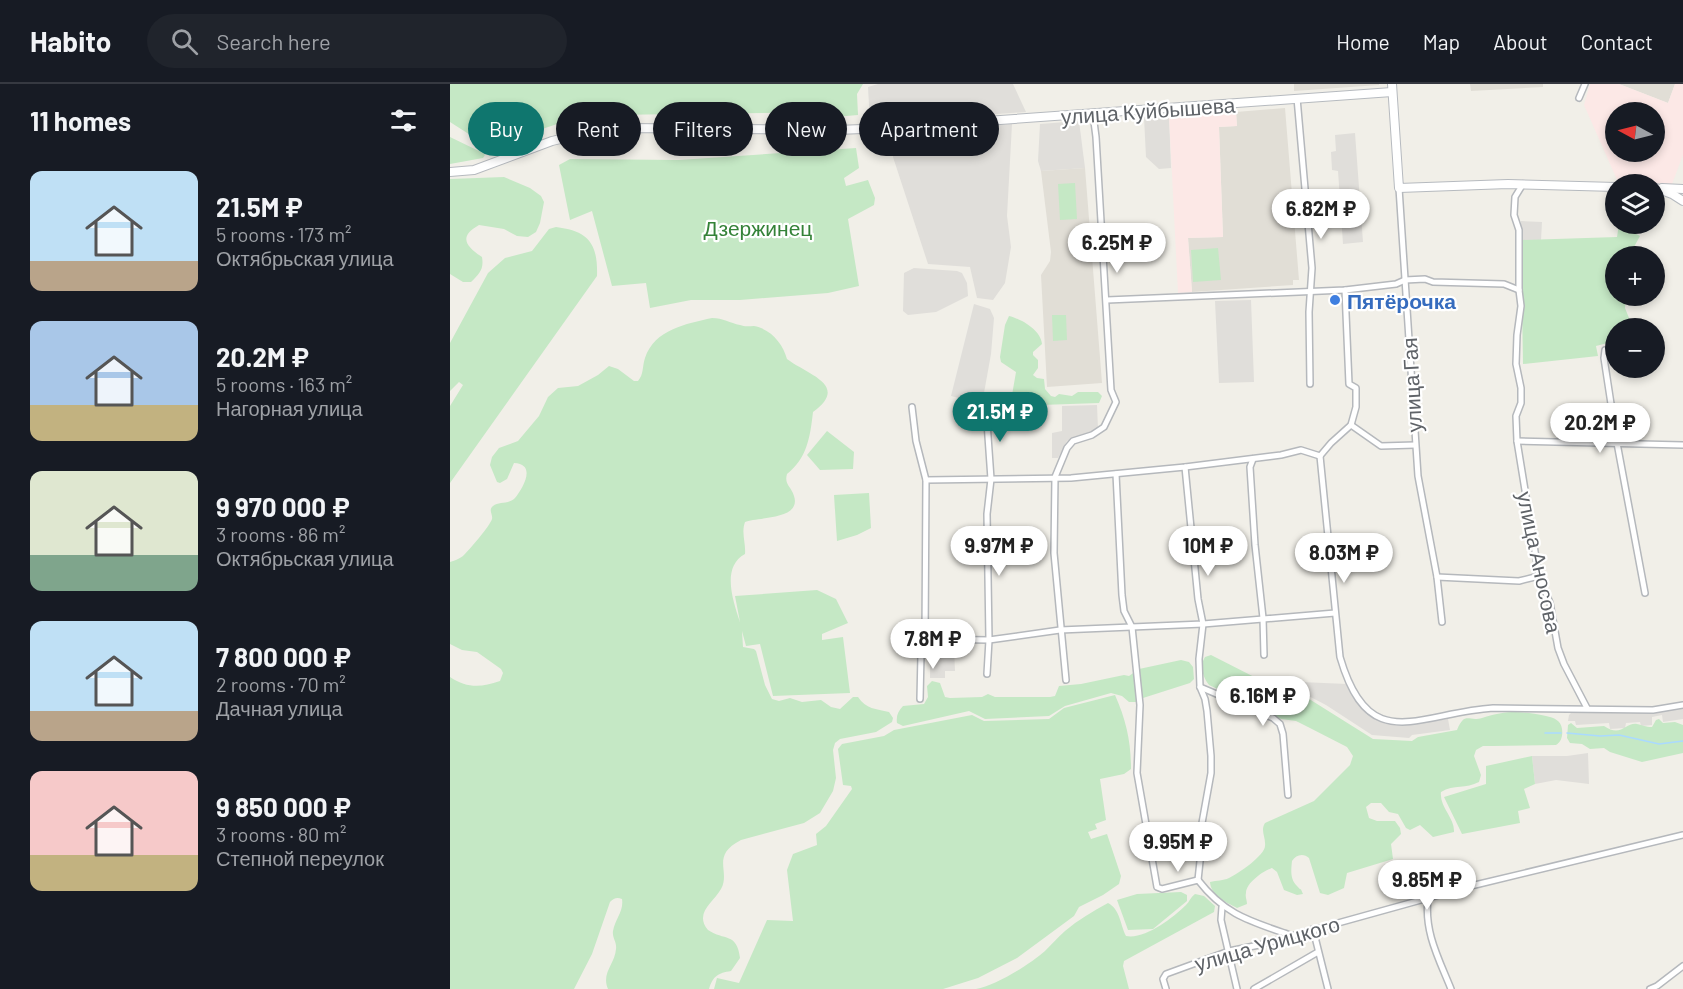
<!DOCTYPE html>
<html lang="en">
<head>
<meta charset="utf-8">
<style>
	:root { --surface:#171b24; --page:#20242c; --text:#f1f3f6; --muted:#9ea1a6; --line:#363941; --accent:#0f766e }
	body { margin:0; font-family:Barlow,sans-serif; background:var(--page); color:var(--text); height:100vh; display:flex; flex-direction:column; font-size:22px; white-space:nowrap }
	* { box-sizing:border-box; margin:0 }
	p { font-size:20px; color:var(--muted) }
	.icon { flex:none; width:33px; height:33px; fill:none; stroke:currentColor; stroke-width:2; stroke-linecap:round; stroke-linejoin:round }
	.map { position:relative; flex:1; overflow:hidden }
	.side { display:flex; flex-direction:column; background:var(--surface); width:450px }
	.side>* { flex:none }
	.guide { position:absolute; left:18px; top:18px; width:570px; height:54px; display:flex; gap:12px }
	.needle { width:39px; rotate:277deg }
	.fabs { position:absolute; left:1155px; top:18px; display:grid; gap:12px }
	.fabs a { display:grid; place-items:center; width:60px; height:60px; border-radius:50%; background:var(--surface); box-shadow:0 3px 9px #0003; font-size:30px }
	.price { position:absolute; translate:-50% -51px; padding:0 14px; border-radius:21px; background:#fff; color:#222; font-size:20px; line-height:39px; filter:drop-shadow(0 2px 3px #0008) }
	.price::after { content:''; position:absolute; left:50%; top:36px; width:18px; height:14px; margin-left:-9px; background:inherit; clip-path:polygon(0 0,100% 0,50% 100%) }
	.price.selected { background:var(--accent); color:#fff }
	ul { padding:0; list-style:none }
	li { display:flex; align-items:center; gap:18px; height:150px; padding:0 30px }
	li span { display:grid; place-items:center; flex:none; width:168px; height:120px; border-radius:12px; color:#555 }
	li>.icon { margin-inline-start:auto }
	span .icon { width:72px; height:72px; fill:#fffc; stroke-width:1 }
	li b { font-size:26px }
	h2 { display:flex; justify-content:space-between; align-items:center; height:72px; padding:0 30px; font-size:26px }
	.tag { padding:0 21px; border-radius:27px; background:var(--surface); box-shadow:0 3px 9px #0003; font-size:21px; line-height:54px }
	.tag.selected { background:var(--accent); color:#fff }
	header { display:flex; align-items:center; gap:36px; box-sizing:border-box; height:84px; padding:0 30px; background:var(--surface); border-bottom:2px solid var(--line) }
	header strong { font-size:28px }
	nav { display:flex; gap:33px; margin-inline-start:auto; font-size:21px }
	.search { width:420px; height:54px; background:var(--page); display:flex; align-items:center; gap:15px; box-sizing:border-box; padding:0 21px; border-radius:33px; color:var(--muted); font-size:22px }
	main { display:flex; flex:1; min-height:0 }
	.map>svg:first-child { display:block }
	.industrial { fill:#e0deda }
	.education { fill:#e1ded6 }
	.medical { fill:#fce8e6; fill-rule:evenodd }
	.green { fill:#c5e8c5 }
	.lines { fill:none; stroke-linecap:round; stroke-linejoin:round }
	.stream { stroke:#aadaff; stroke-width:1.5 }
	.street-casing { stroke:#b5b8bc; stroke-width:8 }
	.secondary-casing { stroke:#b6babf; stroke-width:10 }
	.street { stroke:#fff; stroke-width:5 }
	.secondary { stroke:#fff; stroke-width:8 }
	.shop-dot { fill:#3f7fe0; stroke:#fff; stroke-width:2 }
	.labels { text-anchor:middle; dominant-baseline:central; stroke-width:4.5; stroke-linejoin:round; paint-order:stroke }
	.street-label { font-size:21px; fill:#5f6368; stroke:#fff }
	.park-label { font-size:21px; fill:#348238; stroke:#fff }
	.shop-label { font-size:21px; font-weight:bold; fill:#366cbe; stroke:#fff; text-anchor:start }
</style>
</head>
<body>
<header>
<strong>Habito</strong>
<div class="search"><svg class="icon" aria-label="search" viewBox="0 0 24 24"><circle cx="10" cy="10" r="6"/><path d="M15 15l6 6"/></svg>Search here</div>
<nav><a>Home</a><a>Map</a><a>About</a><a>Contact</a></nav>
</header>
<main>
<section class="side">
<h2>11 homes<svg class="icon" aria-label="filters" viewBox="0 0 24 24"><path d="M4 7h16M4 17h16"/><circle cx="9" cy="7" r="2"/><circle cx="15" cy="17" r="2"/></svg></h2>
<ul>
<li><span style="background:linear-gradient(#bfe0f5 75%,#b9a48a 0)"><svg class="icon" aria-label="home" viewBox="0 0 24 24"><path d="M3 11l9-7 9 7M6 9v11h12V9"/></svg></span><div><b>21.5M ₽</b><p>5 rooms · 173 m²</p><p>Октябрьская улица</p></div></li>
<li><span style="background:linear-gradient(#a9c7e8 70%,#c2b280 0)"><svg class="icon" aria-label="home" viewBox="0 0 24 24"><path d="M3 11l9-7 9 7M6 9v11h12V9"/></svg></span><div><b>20.2M ₽</b><p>5 rooms · 163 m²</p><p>Нагорная улица</p></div></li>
<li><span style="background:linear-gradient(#dfe7d0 70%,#7fa58c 0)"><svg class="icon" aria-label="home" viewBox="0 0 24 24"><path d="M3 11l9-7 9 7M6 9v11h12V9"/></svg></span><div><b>9 970 000 ₽</b><p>3 rooms · 86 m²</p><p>Октябрьская улица</p></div></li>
<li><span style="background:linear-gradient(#bfe0f5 75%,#b9a48a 0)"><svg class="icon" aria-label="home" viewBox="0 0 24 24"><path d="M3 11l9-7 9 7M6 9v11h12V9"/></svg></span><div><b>7 800 000 ₽</b><p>2 rooms · 70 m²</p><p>Дачная улица</p></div></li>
<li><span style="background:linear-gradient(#f6c9c9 70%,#c2b280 0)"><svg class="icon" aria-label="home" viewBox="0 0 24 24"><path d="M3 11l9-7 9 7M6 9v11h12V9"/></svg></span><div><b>9 850 000 ₽</b><p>3 rooms · 80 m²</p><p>Степной переулок</p></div></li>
</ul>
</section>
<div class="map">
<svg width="1233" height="905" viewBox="0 0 1233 905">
	<rect width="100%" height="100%" fill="#f1efe8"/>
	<!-- industrial -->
	<g class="industrial">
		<polygon points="428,0 563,0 576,28 420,39 418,3"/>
		<polygon points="719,32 721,84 709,85 696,73 694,33"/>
		<polygon points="629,37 635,84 591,87 588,77 590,40"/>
		<polygon points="562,40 557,132 561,163 555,199 543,216 527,214 520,183 478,180 443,73 443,47"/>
		<polygon points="905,49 913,158 893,160 888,87 882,86 881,68 886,67 885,51"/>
		<polygon points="1071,137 1092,138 1091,156 1071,156"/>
		<polygon points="464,184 507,187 512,189 517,199 518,212 486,228 458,231 453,227 454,189"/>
		<polygon points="801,216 804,298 769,299 765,217"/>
		<polygon points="524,220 540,225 544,234 541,270 532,320 501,312"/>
		<polygon points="647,321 648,345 617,357 608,374 602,374 602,349 612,347 612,322"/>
		<polygon points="504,562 505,587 495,587 495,594 480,594 480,563"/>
		<polygon points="851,598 897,600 917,631 936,640 959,641 998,635 1000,646 962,651 959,654 922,651 876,621 847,606"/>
		<polygon points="1233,624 1233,635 1213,638 1212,631 1202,633 1202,641 1191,642 1190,638 1176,639 1175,644 1160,645 1159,639 1126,641 1125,637 1118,637 1119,631 1122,628 1203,628"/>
		<polygon points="1138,669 1139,700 1106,696 1085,700 1082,672 1117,672"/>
	</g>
	<!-- education -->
	<g class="education">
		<polygon points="844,0 929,0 929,1 844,7"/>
		<polygon points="1020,0 1093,0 1093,3 1021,7"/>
		<polygon points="1169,0 1225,0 1218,19"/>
		<polygon points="835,24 849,196 843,196 843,201 742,208 738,154 773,153 769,43 787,42 786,28"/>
		<polygon points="635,84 652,299 597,303 591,191 600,177 601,168 591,87"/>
	</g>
	<!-- medical -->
	<g class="medical">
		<path d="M1140,0H1169L1218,19L1225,0H1233V71L1222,100L1168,98L1134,21ZM1166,28H1204V68H1166Z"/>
		<polygon points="786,28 787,42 769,43 773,153 738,154 742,208 728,209 719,32"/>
	</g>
	<!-- green -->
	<g class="green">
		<polygon points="0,0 413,0 407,10 408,31 385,33 379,28 158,31 113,38 39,63 0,38"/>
		<polygon points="0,53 33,69 35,71 33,74 0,80"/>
		<polygon points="406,64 409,84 394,94 396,102 418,96 425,114 424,121 398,135 409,202 378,209 290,216 241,216 200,224 196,199 162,202 142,127 120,136 109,81 120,75 229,76"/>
		<path d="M54,93L80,104L91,112L94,118L90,139L86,148L78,153L67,152L54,145L29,141C8,153 16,162 32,173C34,185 30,189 21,198H13L0,190V95Z"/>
		<polygon points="625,99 627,135 610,136 608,100"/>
		<polygon points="1169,140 1182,140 1181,147 1190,152 1179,172 1166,172 1166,212 1176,212 1175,224 1183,244 1166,244 1165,257 1146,262 1148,272 1073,280 1071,156 1167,153"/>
		<path d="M106,143C139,147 148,160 147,192L0,399V322L13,301L9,298L0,307V259L38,189L55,174L82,167L99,145Z"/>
		<polygon points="768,164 771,196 743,198 741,166"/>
		<polygon points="602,231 616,231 617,256 603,257"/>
		<path d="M559,232C571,235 591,246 592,260L583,268V271L588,276V284L583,291L587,294L594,295L595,305L601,312L605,313L609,310L622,312L628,308H648L652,312L649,319L591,321L583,316L566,320L562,311L566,288L551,278L550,273L555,241Z"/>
		<path d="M262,234C273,234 280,239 290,241C295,243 299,242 304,242C321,245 333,260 337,275C358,291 400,301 363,328C360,354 357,374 337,390C334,401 341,402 344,412C352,436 307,433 295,438C291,449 296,459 295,470C271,483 283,517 290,538L285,512L367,506L386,515L398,539L372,550V556L393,553L400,609L323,612L310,560L296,562L292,547L293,563L304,565L306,567L315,601L322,615L329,617L340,614L352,618L371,616L381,623L390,625L403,613H408C416,625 426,625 439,628L443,634L442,638L426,648L390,655L385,659L383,666L386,694L383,707L370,729L354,739L291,756C260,772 281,787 271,805C263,819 244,829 258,846C274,857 287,848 290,874L281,887C268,889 263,892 259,905H158C151,889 165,880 166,865C167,858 162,854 163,847C165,835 174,827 172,815C167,813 164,814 160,818L142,870L124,905H0V593C17,604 30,604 50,597L53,589L51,585L27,568L12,566L0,560V478C4,477 9,475 13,472C19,466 40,442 42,435C43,430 38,426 43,422C49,417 58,421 65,414C73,404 87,380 64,379L57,395L50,399L47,398L40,381L42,373L49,364L68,357L89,332L98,313L108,304L128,302L148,291L159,282L168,285L184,297H188C194,290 192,283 195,274C205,245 236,240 262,234Z"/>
		<polygon points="377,347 404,368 403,385 370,386 357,371"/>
		<polygon points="419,409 421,444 407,451 387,457 384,411"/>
		<path d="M761,571L818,600L840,603L923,655L962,657L968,653L1007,646C1015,627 1018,638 1032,634C1057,626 1071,627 1096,632C1104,634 1111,636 1112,645C1113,652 1111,658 1106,661L1043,662H1033L1026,666L1024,672L1031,691L1029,698C1016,705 1004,700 991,708C989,723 1005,734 1004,748L983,753L970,741L960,746L956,744L948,730L939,728L931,719H921L916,723L919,734L927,737H945L950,744L951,750L941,760L943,775L897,789L894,804L878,811L870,809L859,774C854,769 846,770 842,777C841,786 840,795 847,802C853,809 849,801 853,810L847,811L834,806L827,788L822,784C813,787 796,799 796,809C795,813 797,816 797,820L787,824C776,818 761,812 760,798C767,796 773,797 779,794C788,790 815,771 815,762C816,753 810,747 815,739L864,717L900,681L903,672L897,663L858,643L846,637L831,635L759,601C753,593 749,582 755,573Z"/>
		<path d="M731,576L739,578L743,583L744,595L740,599L693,614L687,618H679L672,612L661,609L615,622L599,632L535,635L519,627L453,642L447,639C446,632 448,627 453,622L474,620L478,613L477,602L482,597L490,599L495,613L500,614L532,613L538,610L545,613H600L605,612L609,602L631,600L674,591L679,592L689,585Z"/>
		<path d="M665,611C676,636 681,657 681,685L674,690L650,695L656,736L645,740L647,745L638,748L641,755L657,750L671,792L669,800L653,811L629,823L624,832L567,874L528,894L493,905H264L267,894L289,899L317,836L343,837L337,786L343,770L367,761L366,750L376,742L402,705L401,702L393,701L388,665L392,660L434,652L444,646L522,631L534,637L599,635L614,624Z"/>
		<path d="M1209,635L1213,639L1225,638L1233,641V669L1192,678L1160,668L1154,664L1140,665L1132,660L1120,659L1117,654L1118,641L1121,639L1127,644L1154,642C1171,654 1176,638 1187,640C1193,641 1195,643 1202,643L1206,636Z"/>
		<polygon points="1082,672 1085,700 1074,705 1080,724 1068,727 1070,739 1012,750 994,713 1036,700 1036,682"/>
		<polygon points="731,808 737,811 737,817 703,845 678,846 667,816 687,810"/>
		<path d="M745,810L754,812L765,822L764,828L674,877L673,882L679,905H526C546,902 580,880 595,867C602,860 608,853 615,847C628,836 643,827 658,819C670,825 670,840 676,852C694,856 723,834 736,821C740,817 740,814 745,810Z"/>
	</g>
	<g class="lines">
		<!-- stream -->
		<g class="stream">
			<polyline points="1095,649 1111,649"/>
			<polyline points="1117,649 1150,652 1169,651 1209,660 1233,657"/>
		</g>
		<defs>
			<g id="street">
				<polyline points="847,14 862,184 859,228 860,300"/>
				<polyline points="1129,14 1135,0"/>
				<polyline points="1073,100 1065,113 1064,131 1069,146 1069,206 1071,222 1067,251 1066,280 1071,304 1071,319 1066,332 1067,357 1089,492 1100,519 1108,564 1114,580 1137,624"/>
				<polyline points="949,104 968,392 987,493 992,538"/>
				<polyline points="657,216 895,206 946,200 955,196 975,195 983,198 1054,200 1069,206"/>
				<polyline points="1155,266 1154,274 1167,359 1195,509"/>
				<polyline points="462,323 466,357 476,396 475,555 471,570 470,615"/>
				<polyline points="536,324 541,395 537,430 539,556 537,590"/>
				<polyline points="901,341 931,362 965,361"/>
				<polyline points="1067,357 1233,361"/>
				<path d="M870,372L890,573C919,673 968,629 1043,624L1203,626L1233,621"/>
				<polyline points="870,372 881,359 901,341 906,323 906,304 899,300 895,206"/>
				<polyline points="803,375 800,383 805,461 813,534 814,571"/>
				<polyline points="735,383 748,515 753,540 749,575 750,603 755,615 757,627 761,672 761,689 752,739 751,768 748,796"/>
				<polyline points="666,390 672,511 674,527 682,543 690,621 687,689 707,803 712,805 748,796"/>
				<polyline points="476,396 621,394 735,383 831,371 851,366 870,372"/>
				<polyline points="987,493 1069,497 1089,492"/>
				<polyline points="475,555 539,556 610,546 753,540 885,529"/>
				<polyline points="616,596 604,469 605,393 617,364 623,357 642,351 654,343 666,318 661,306 646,53 643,30"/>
				<polyline points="750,603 823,634 830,640 833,650 838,711"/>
				<path d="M748,796C775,831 800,837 840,851"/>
				<path d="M978,815C974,848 989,875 1001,905"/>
				<polyline points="772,823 771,836 787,905"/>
				<polyline points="863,845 878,905"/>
				<polyline points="716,905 713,895 716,890 779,867 809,861 1025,801 1233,751"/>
				<polyline points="804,905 868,868"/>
				<polyline points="1200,905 1207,902 1233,882"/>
			</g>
			<g id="secondary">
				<polyline points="942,0 949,104 1058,100 1166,103"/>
				<polyline points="0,88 24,86 102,57 140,48 176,44 387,46 438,44 942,8"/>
				<polyline points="1206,104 1222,110 1233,117"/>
				<polyline points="1212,104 1233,105"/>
			</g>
		</defs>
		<!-- street casing -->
		<use href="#street" class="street-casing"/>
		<!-- secondary casing -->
		<use href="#secondary" class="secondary-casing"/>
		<!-- street -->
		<use href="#street" class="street"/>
		<!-- secondary -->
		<use href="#secondary" class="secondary"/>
	</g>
	<!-- markers -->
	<circle class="shop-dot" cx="885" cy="216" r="6"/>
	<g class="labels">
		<!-- street labels -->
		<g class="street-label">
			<text transform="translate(698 26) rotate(-4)">улица Куйбышева</text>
			<text transform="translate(961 301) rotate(-93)">улица Гая</text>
			<text transform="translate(1090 478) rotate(78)">улица Аносова</text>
			<text transform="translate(817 859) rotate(-16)">улица Урицкого</text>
		</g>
		<!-- park labels -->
		<g class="park-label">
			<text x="308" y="143">Дзержинец</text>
		</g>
		<!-- shop labels -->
		<g class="shop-label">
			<text x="897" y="216">Пятёрочка</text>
		</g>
	</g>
</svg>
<div class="fabs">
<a><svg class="needle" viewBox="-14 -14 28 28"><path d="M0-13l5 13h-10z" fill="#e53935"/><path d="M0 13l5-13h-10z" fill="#9ea1a6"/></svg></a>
<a><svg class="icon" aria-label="layers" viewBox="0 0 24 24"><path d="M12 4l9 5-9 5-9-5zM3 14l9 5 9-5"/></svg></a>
<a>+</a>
<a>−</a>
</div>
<b class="price" style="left:871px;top:156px">6.82M ₽</b>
<b class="price" style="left:667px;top:190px">6.25M ₽</b>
<b class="price selected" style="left:550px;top:359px">21.5M ₽</b>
<b class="price" style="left:1150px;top:370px">20.2M ₽</b>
<b class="price" style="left:549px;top:493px">9.97M ₽</b>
<b class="price" style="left:758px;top:493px">10M ₽</b>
<b class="price" style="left:894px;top:500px">8.03M ₽</b>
<b class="price" style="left:483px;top:586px">7.8M ₽</b>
<b class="price" style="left:813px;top:643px">6.16M ₽</b>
<b class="price" style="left:728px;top:789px">9.95M ₽</b>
<b class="price" style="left:977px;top:827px">9.85M ₽</b>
<div class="guide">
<a class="tag selected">Buy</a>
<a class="tag">Rent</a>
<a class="tag">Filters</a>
<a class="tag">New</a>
<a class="tag">Apartment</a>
</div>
</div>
</main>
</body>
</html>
